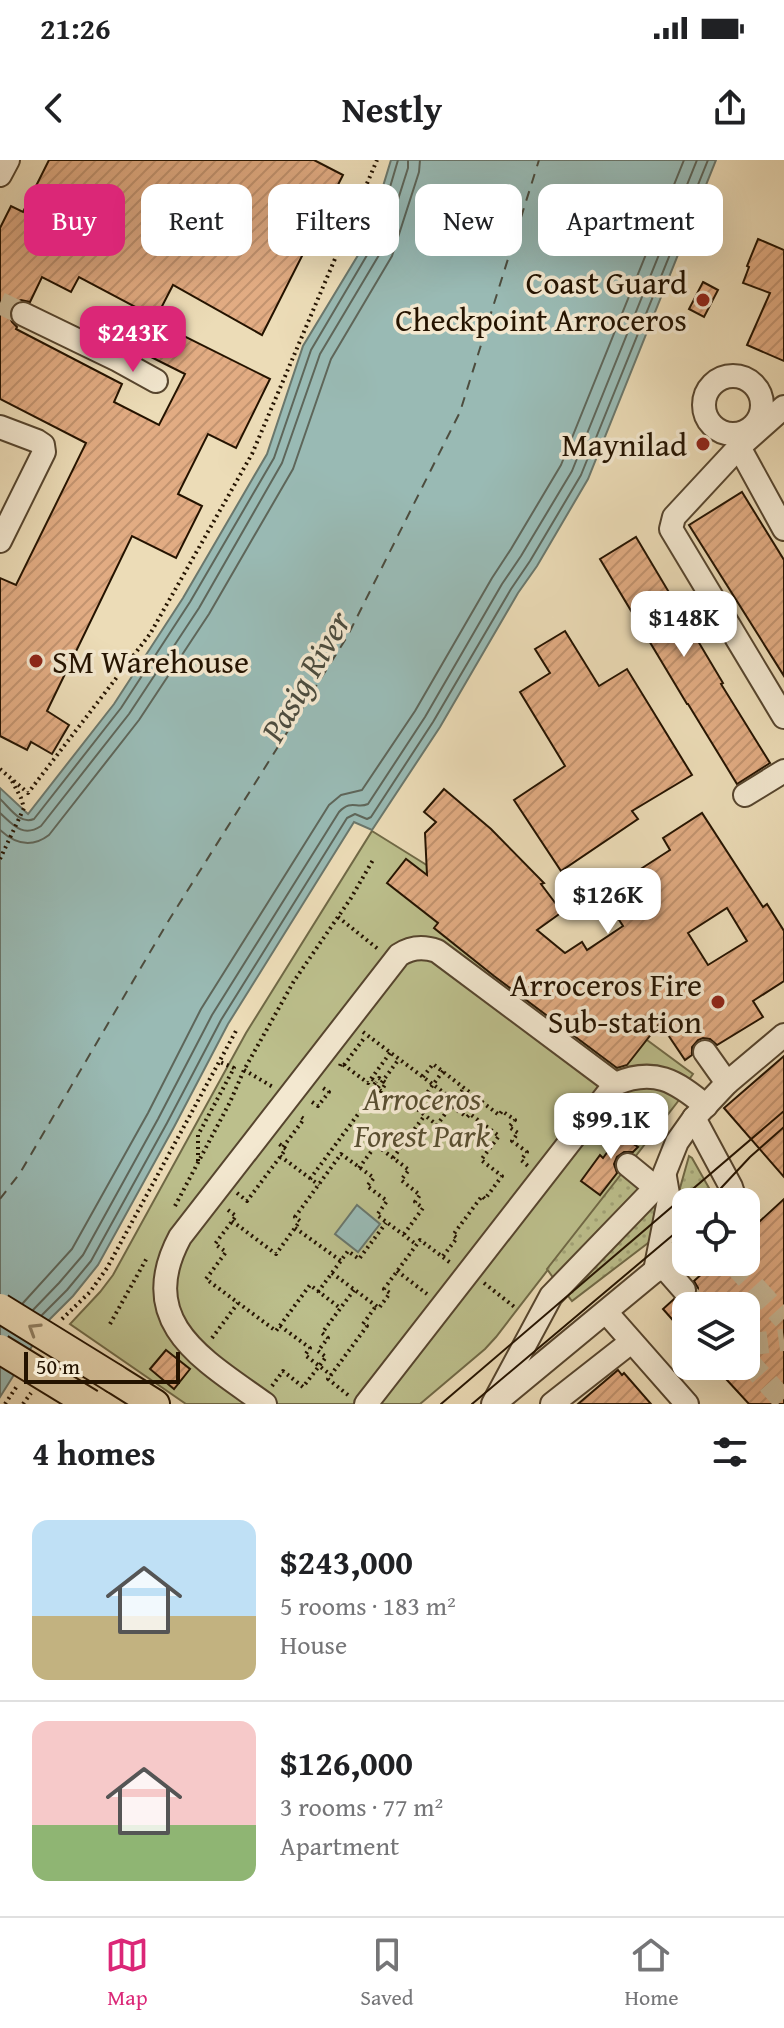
<!DOCTYPE html>
<html lang="en">
<head>
<meta charset="utf-8">
<style>
	:root { --surface:#fff; --page:#f6f6f6; --text:#202124; --muted:#757577; --line:#e0e0e0; --accent:#db2777 }
	body { margin:0; font-family:"Gentium Book Plus",serif; background:var(--page); color:var(--text); height:100vh; display:flex; flex-direction:column; font-size:30px; white-space:nowrap }
	* { box-sizing:border-box; margin:0 }
	p { font-size:26px; color:var(--muted) }
	.icon { flex:none; width:44px; height:44px; fill:none; stroke:currentColor; stroke-width:2; stroke-linecap:round; stroke-linejoin:round }
	.map { position:relative; height:1244px; overflow:hidden }
	.drawer { display:flex; flex-direction:column; background:var(--surface); flex:1 }
	.drawer>* { flex:none }
	.hud { position:absolute; left:24px; top:24px; width:736px; height:72px; display:flex; gap:16px }
	.controls { position:absolute; left:672px; top:1028px; display:grid; gap:16px }
	.controls a { display:grid; place-items:center; width:88px; height:88px; border-radius:16px; background:var(--surface); box-shadow:0 8px 32px #0002; font-size:40px }
	.scale { position:absolute; left:24px; bottom:20px; width:156px; box-sizing:border-box; padding-left:8px; border:4px solid #241300; border-top:0; font-size:22px; line-height:28px; white-space:nowrap; color:#241300; -webkit-text-stroke:6px #f3e8d0; paint-order:stroke }
	.price { position:absolute; translate:-50% -68px; padding:0 18px; border-radius:16px; background:#fff; color:#222; font-size:26px; line-height:52px; filter:drop-shadow(0 2px 4px #0008) }
	.price::after { content:''; position:absolute; left:50%; top:48px; width:24px; height:18px; margin-left:-12px; background:inherit; clip-path:polygon(0 0,100% 0,50% 100%) }
	.price.active { background:var(--accent); color:#fff }
	ul { padding:0; list-style:none }
	li { display:flex; align-items:center; gap:24px; height:200px; padding:0 32px }
	li+li { border-top:2px solid var(--line) }
	li span { display:grid; place-items:center; flex:none; width:224px; height:160px; border-radius:16px; color:#555 }
	li>.icon { margin-inline-start:auto }
	span .icon { width:96px; height:96px; fill:#fffc; stroke-width:1 }
	li b { font-size:34px }
	h2 { display:flex; justify-content:space-between; align-items:center; height:96px; padding:0 32px; font-size:34px }
	.pill { padding:0 28px; border-radius:16px; background:var(--surface); box-shadow:0 8px 32px #0002; font-size:28px; line-height:72px }
	.pill.active { background:var(--accent); color:#fff }
	.status { display:flex; justify-content:space-between; align-items:center; height:56px; padding:0 40px; background:var(--surface); direction:ltr }
	.status svg { height:22px; fill:currentColor }
	header { display:flex; justify-content:space-between; align-items:center; height:104px; padding:0 32px; background:var(--surface); font-size:36px; font-weight:600 }
	.dock { display:flex; justify-content:space-around; align-items:center; height:112px; border-top:2px solid var(--line); background:var(--surface); font-size:22px; color:var(--muted) }
	.dock a { display:grid; justify-items:center; gap:4px }
	.dock .active { color:var(--accent) }
	.map>svg:first-child { display:block }
	.green { fill:#bcbf8c; stroke:#706946; stroke-width:2 }
	.garden { fill:url(#garden-dots); stroke:#706946; stroke-width:2 }
	.water { fill:#99bab4; stroke:#6a776c; stroke-width:2 }
	.lines { fill:none; stroke-linecap:round; stroke-linejoin:round }
	.shore { stroke:#5e665a; stroke-width:2 }
	.ferry { stroke:#4d4d3f; stroke-width:2; stroke-dasharray:10 8; stroke-linecap:butt }
	.building { fill:url(#building-hatch); stroke:#241300; stroke-width:2; fill-rule:evenodd }
	.minor-tunnel { stroke:#cebe9c; stroke-width:22; stroke-dasharray:22 11; stroke-linecap:butt }
	.minor-casing { stroke:#56452e; stroke-width:26 }
	.major-casing { stroke:#241300; stroke-width:32 }
	.path { stroke:#241300; stroke-width:4; stroke-dasharray:2 4; stroke-linecap:butt }
	.minor { stroke:#f3e8d0; stroke-width:22 }
	.major { stroke:#ecdcb7; stroke-width:28 }
	.tram { stroke:#241300; stroke-width:2 }
	.major-bridge-casing { stroke:#241300; stroke-width:32; stroke-linecap:butt }
	.major-bridge { stroke:#ecdcb7; stroke-width:28 }
	.oneway { stroke:#928265 }
	.poi-dot { fill:#8f2418; stroke:#f3e8d0; stroke-width:3 }
	.labels { text-anchor:middle; dominant-baseline:central; stroke-width:7; stroke-linejoin:round; paint-order:stroke }
	.poi-label { font-size:32px; fill:#241300; stroke:#f3e8d0; text-anchor:end }
	.park-label { font-size:32px; font-style:italic; fill:#594f31; stroke:#f3e8d0 }
	.water-label { font-size:34px; font-style:italic; fill:#4d4d3f; stroke:#f3e8d0 }
</style>
</head>
<body>
<div class="status"><b>21:26</b><svg viewBox="0 0 49 12"><path d="M0 12V9h3v3zM5 12V6h3v6zM10 12V3h3v9zM15 12V0h3v12zM26 1h20v11H26zM47 4h2v5h-2z"/></svg></div>
<header><svg class="icon" aria-label="back" viewBox="0 0 24 24"><path d="M15 5l-7 7 7 7"/></svg>Nestly<svg class="icon" aria-label="share" viewBox="0 0 24 24"><path d="M12 15V3M7 8l5-5 5 5M5 13v7h14v-7"/></svg></header>
<div class="map">
<svg width="784" height="1244" viewBox="0 0 784 1244">
	<defs>
		<pattern id="garden-dots" width="8" height="8" patternUnits="userSpaceOnUse" patternTransform="scale(2)"><rect width="8" height="8" fill="#bcbf8c"/><path d="M2 2h.1M6 6h.1" fill="none" stroke="#a1a377" stroke-width="1.8" stroke-linecap="round"/></pattern>
		<pattern id="building-hatch" width="6" height="6" patternUnits="userSpaceOnUse" patternTransform="scale(2)"><rect width="6" height="6" fill="#e2ac83"/><path d="M-1 1l2-2M0 6l6-6M5 7l2-2" fill="none" stroke="#c2936f"/></pattern>
	</defs>
	<rect width="100%" height="100%" fill="#ecdcb7"/>
	<filter id="stains"><feTurbulence type="fractalNoise" baseFrequency=".0025" numOctaves="4"/><feColorMatrix values="0 0 0 0 .2 0 0 0 0 .09 0 0 0 0 .02 0 0 0 .5 -.17"/></filter>
	<radialGradient id="worn" r=".72"><stop offset=".6" stop-color="#630" stop-opacity="0"/><stop offset="1" stop-color="#630" stop-opacity=".3"/></radialGradient>
	<!-- green -->
	<polygon class="green" points="372,671 433,709 647,880 693,914 678,935 679,940 496,1177 485,1189 420,1244 186,1244 70,1164 100,1132 113,1115 246,873"/>
	<!-- garden -->
	<g class="garden">
		<polygon points="689,996 692,998 713,1035 706,1042 686,1042 686,1059 683,1061 673,1053"/>
		<polygon points="626,1008 643,1026 554,1119 547,1109"/>
		<polygon points="661,1039 652,1080 572,1141 565,1132"/>
	</g>
	<!-- water -->
	<g class="water">
		<polygon points="391,0 716,0 588,319 537,406 518,433 440,567 372,670 354,662 228,864 174,967 98,1105 73,1136 48,1161 0,1237 0,628 28,654 114,544 183,438 267,294 303,186 366,82"/>
		<polygon points="357,1045 380,1064 358,1092 335,1074"/>
	</g>
	<g class="lines">
		<!-- shore -->
		<g class="shore">
			<path d="M0,639C10,648 20,665 34,659L121,548L190,442L274,298L311,190L373,85L398,0"/>
			<path d="M0,653C13,665 23,678 41,666L129,554L199,448L282,303L320,194L382,90L408,8V0"/>
			<path d="M0,670C15,684 32,688 49,675L139,560L209,454L293,309L331,199L392,96L419,12L420,0"/>
			<polyline points="23,1143 72,1089 148,953 201,849 329,645 341,635 362,630 415,551 492,418 511,389 561,305 684,0"/>
			<path d="M33,1150L59,1123L83,1095L158,959L212,855L339,652C351,639 357,649 368,644L425,557L502,424L521,396L572,311L697,0"/>
			<polyline points="42,1155 67,1130 91,1101 167,963 221,860 347,658 355,654 367,659 371,657 433,562 511,429 530,401 581,315 708,0"/>
		</g>
		<!-- ferry -->
		<polyline class="ferry" points="0,1039 20,1013 169,760 347,477 460,252 539,0"/>
	</g>
	<!-- building -->
	<g class="building">
		<polygon points="49,0 314,0 343,15 262,175 173,125 156,158 79,117 71,132 42,117 30,142 21,140 16,142 11,147 9,156 12,162 17,167 16,169 122,224 114,242 159,265 185,214 151,197 166,167 270,219 236,288 208,274 178,334 202,346 176,398 132,376 47,551 69,565 52,594 31,582 27,590 0,576 0,418 16,425 86,283 0,239 0,68 11,46 23,52"/>
		<polygon points="758,79 784,90 784,201 747,185 770,133 743,123 749,107 747,106"/>
		<polygon points="703,122 718,130 704,157 689,149"/>
		<polygon points="742,332 784,400 784,516 689,365"/>
		<polygon points="636,377 723,523 721,524 770,603 737,624 688,544 687,544 600,399"/>
		<polygon points="565,471 599,526 627,509 692,615 632,651 638,659 561,711 514,640 565,606 520,532 550,513 535,489"/>
		<path d="M444,629L491,669L544,723L541,724L562,752L537,770L565,793L582,782L587,790L623,766L602,734L670,690L663,678L702,653L763,747L767,744L784,771V821L753,841L763,857L717,885L710,879L703,878L698,880L692,887V895L685,900L660,863L627,905L617,908L494,816L434,768L438,763L387,723L406,699L427,715L425,673L436,662L424,652ZM727,748L747,781L708,805L688,773Z"/>
		<polygon points="784,896 784,1017 724,948"/>
		<polygon points="628,964 642,975 635,985 638,987 633,992 624,992 617,997 614,1004 617,1013 600,1035 581,1021 600,995 603,998"/>
		<polygon points="784,1039 784,1244 749,1244 714,1206 746,1206 746,1146 686,1146 686,1175 663,1149 674,1139 679,1143 686,1144 694,1140 697,1134 698,1128 694,1121 715,1102 746,1102 746,1074"/>
		<polygon points="166,1190 190,1209 174,1229 150,1209"/>
		<polygon points="618,1210 622,1215 624,1213 651,1244 578,1244"/>
	</g>
	<g class="lines">
		<!-- minor-tunnel -->
		<g class="minor-tunnel">
			<polyline points="0,143 23,154"/>
			<polyline points="732,1102 784,1159"/>
			<polyline points="684,1130 698,1146"/>
			<polyline points="746,1185 784,1180"/>
			<polyline points="746,1199 784,1241"/>
		</g>
		<defs>
			<g id="minor">
				<polyline points="0,15 8,0"/>
				<polyline points="23,154 118,200 156,221"/>
				<circle cx="733" cy="245" r="29"/>
				<polyline points="784,247 739,287 674,357 671,369 784,557"/>
				<polyline points="0,267 37,281 43,285 44,292 0,381"/>
				<polyline points="739,287 784,369"/>
				<polyline points="745,635 784,611"/>
				<polyline points="705,892 727,923"/>
				<polyline points="694,958 731,1027 733,1033 731,1042"/>
				<polyline points="628,1005 656,1028"/>
				<polyline points="662,1105 684,1130"/>
				<polyline points="655,1111 669,1040 665,1017"/>
				<polyline points="606,1152 687,1244"/>
				<polyline points="501,1238 686,1085"/>
				<path d="M265,1244C204,1200 134,1163 180,1077L399,795C411,787 423,786 437,791L615,924"/>
				<path d="M366,1244L615,924C654,907 676,921 706,946"/>
				<polyline points="493,1244 551,1136 661,1022 677,982 694,958 727,923 784,875"/>
				<polyline points="552,1244 631,1182"/>
			</g>
			<polyline id="major" points="115,1219 155,1244"/>
		</defs>
		<!-- minor casing -->
		<use href="#minor" class="minor-casing"/>
		<!-- major casing -->
		<use href="#major" class="major-casing"/>
		<!-- path -->
		<g class="path">
			<polyline points="0,609 28,633 150,474 252,294 377,0"/>
			<polyline points="0,699 24,648 21,638 12,621"/>
			<polyline points="338,757 378,789"/>
			<polyline points="363,872 455,941"/>
			<polyline points="344,905 365,877"/>
			<polyline points="340,906 341,903 368,923 390,893"/>
			<polyline points="244,910 273,927"/>
			<polyline points="443,911 416,948 437,965 464,928"/>
			<polyline points="423,917 433,904 499,955 502,951 515,960 509,967 518,973 512,981 527,992 521,1000 528,1006"/>
			<polyline points="372,919 376,922 373,926 381,931 386,923 379,918 376,922"/>
			<polyline points="312,942 318,946 329,932 323,928 325,926"/>
			<polyline points="283,987 304,959 301,957 302,955"/>
			<polyline points="280,996 319,1025"/>
			<polyline points="393,998 425,955"/>
			<polyline points="198,1001 198,975 234,908 220,902"/>
			<polyline points="359,1008 376,985 409,1010 401,1020 420,1035 415,1042 423,1048 404,1074"/>
			<polyline points="310,1019 399,899"/>
			<polyline points="237,1033 247,1041 286,989 278,983"/>
			<polyline points="175,1046 230,942 244,910 294,821 351,738 373,700"/>
			<polyline points="228,1050 236,1056 215,1084 226,1092 206,1119 276,1171 310,1125 340,1148"/>
			<polyline points="232,1061 276,1094 300,1061 295,1057 341,994 374,1018 367,1026 387,1041 377,1055 417,1085"/>
			<polyline points="295,1068 341,1101"/>
			<polyline points="443,1096 457,1078 453,1075 482,1036 485,1039 502,1016 481,1000 499,976 470,954 467,957 451,946"/>
			<polyline points="397,1111 427,1134"/>
			<polyline points="332,1113 379,1148 390,1133 384,1129 420,1080 452,1104"/>
			<polyline points="484,1123 517,1149"/>
			<polyline points="318,1132 348,1091 359,1099 386,1063"/>
			<polyline points="62,1159 90,1132 107,1108 237,869"/>
			<polyline points="110,1164 148,1096"/>
			<polyline points="280,1166 310,1188 305,1195 331,1215"/>
			<polyline points="212,1178 238,1143"/>
			<polyline points="272,1226 283,1211 303,1227 326,1197 318,1191 328,1178 322,1173 354,1130"/>
			<polyline points="348,1235 328,1219 367,1166 363,1164 376,1146"/>
			<polyline points="5,1244 17,1226"/>
			<polyline points="23,1244 31,1233"/>
		</g>
		<!-- minor -->
		<use href="#minor" class="minor"/>
		<!-- major -->
		<use href="#major" class="major"/>
		<!-- tram -->
		<g class="tram">
			<polyline points="708,1042 750,997 784,967"/>
			<polyline points="441,1244 784,951"/>
			<polyline points="472,1244 686,1064"/>
		</g>
		<defs>
			<g id="major-bridge">
				<polyline points="0,1148 115,1219"/>
				<polyline points="0,1189 90,1244"/>
			</g>
		</defs>
		<!-- major-bridge casing -->
		<use href="#major-bridge" class="major-bridge-casing"/>
		<!-- major-bridge -->
		<use href="#major-bridge" class="major-bridge"/>
	</g>
	<!-- one-way arrows -->
	<defs><path id="oneway-chevron" d="M-2-3.5L2.5 0L-2 3.5" fill="none" stroke-width="1.6" stroke-linecap="round" stroke-linejoin="round" transform="scale(2)"/></defs>
	<use class="oneway" href="#oneway-chevron" transform="translate(34 1169) rotate(-148)"/>
	<!-- markers -->
	<g class="poi-dot">
		<circle cx="703" cy="140" r="8"/>
		<circle cx="703" cy="284" r="8"/>
		<circle cx="36" cy="501" r="8"/>
		<circle cx="718" cy="842" r="8"/>
	</g>
	<g class="labels">
		<!-- poi labels -->
		<g class="poi-label">
			<text x="687" y="122">Coast Guard<tspan x="687" dy="37">Checkpoint Arroceros</tspan></text>
			<text x="687" y="284">Maynilad</text>
			<text x="52" y="501" text-anchor="start">SM Warehouse</text>
			<text x="702" y="824">Arroceros Fire<tspan x="702" dy="37">Sub-station</tspan></text>
		</g>
		<!-- park labels -->
		<g class="park-label">
			<text x="422" y="938">Arroceros<tspan x="422" dy="37">Forest Park</tspan></text>
		</g>
		<!-- water labels -->
		<g class="water-label">
			<text transform="translate(305 516) rotate(-60)">Pasig River</text>
		</g>
	</g>
	<rect width="100%" height="100%" filter="url(#stains)"/>
	<rect width="100%" height="100%" fill="url(#worn)"/>
</svg>
<div class="controls">
<a><svg class="icon" aria-label="locate" viewBox="0 0 24 24"><circle cx="12" cy="12" r="6"/><path d="M12 2v4M12 18v4M2 12h4M18 12h4"/></svg></a>
<a><svg class="icon" aria-label="layers" viewBox="0 0 24 24"><path d="M12 4l9 5-9 5-9-5zM3 14l9 5 9-5"/></svg></a>
</div>
<div class="scale">50 m</div>
<b class="price active" style="left:133px;top:214px">$243K</b>
<b class="price" style="left:684px;top:499px">$148K</b>
<b class="price" style="left:608px;top:776px">$126K</b>
<b class="price" style="left:611px;top:1001px">$99.1K</b>
<div class="hud">
<a class="pill active">Buy</a>
<a class="pill">Rent</a>
<a class="pill">Filters</a>
<a class="pill">New</a>
<a class="pill">Apartment</a>
</div>
</div>
<section class="drawer">
<h2>4 homes<svg class="icon" aria-label="filters" viewBox="0 0 24 24"><path d="M4 7h16M4 17h16"/><circle cx="9" cy="7" r="2"/><circle cx="15" cy="17" r="2"/></svg></h2>
<ul>
<li><span style="background:linear-gradient(#bfe0f5 60%,#c2b280 0)"><svg class="icon" aria-label="home" viewBox="0 0 24 24"><path d="M3 11l9-7 9 7M6 9v11h12V9"/></svg></span><div><b>$243,000</b><p>5 rooms · 183 m²</p><p>House</p></div></li>
<li><span style="background:linear-gradient(#f6c9c9 65%,#8fb573 0)"><svg class="icon" aria-label="home" viewBox="0 0 24 24"><path d="M3 11l9-7 9 7M6 9v11h12V9"/></svg></span><div><b>$126,000</b><p>3 rooms · 77 m²</p><p>Apartment</p></div></li>
</ul>
</section>
<nav class="dock">
<a class="active"><svg class="icon" aria-label="map" viewBox="0 0 24 24"><path d="M3 6l6-2 6 2 6-2v14l-6 2-6-2-6 2zM9 4v14M15 6v14"/></svg>Map</a>
<a><svg class="icon" aria-label="saved" viewBox="0 0 24 24"><path d="M7 4h10v16l-5-4-5 4z"/></svg>Saved</a>
<a><svg class="icon" aria-label="home" viewBox="0 0 24 24"><path d="M3 11l9-7 9 7M6 9v11h12V9"/></svg>Home</a>
</nav>
</body>
</html>
